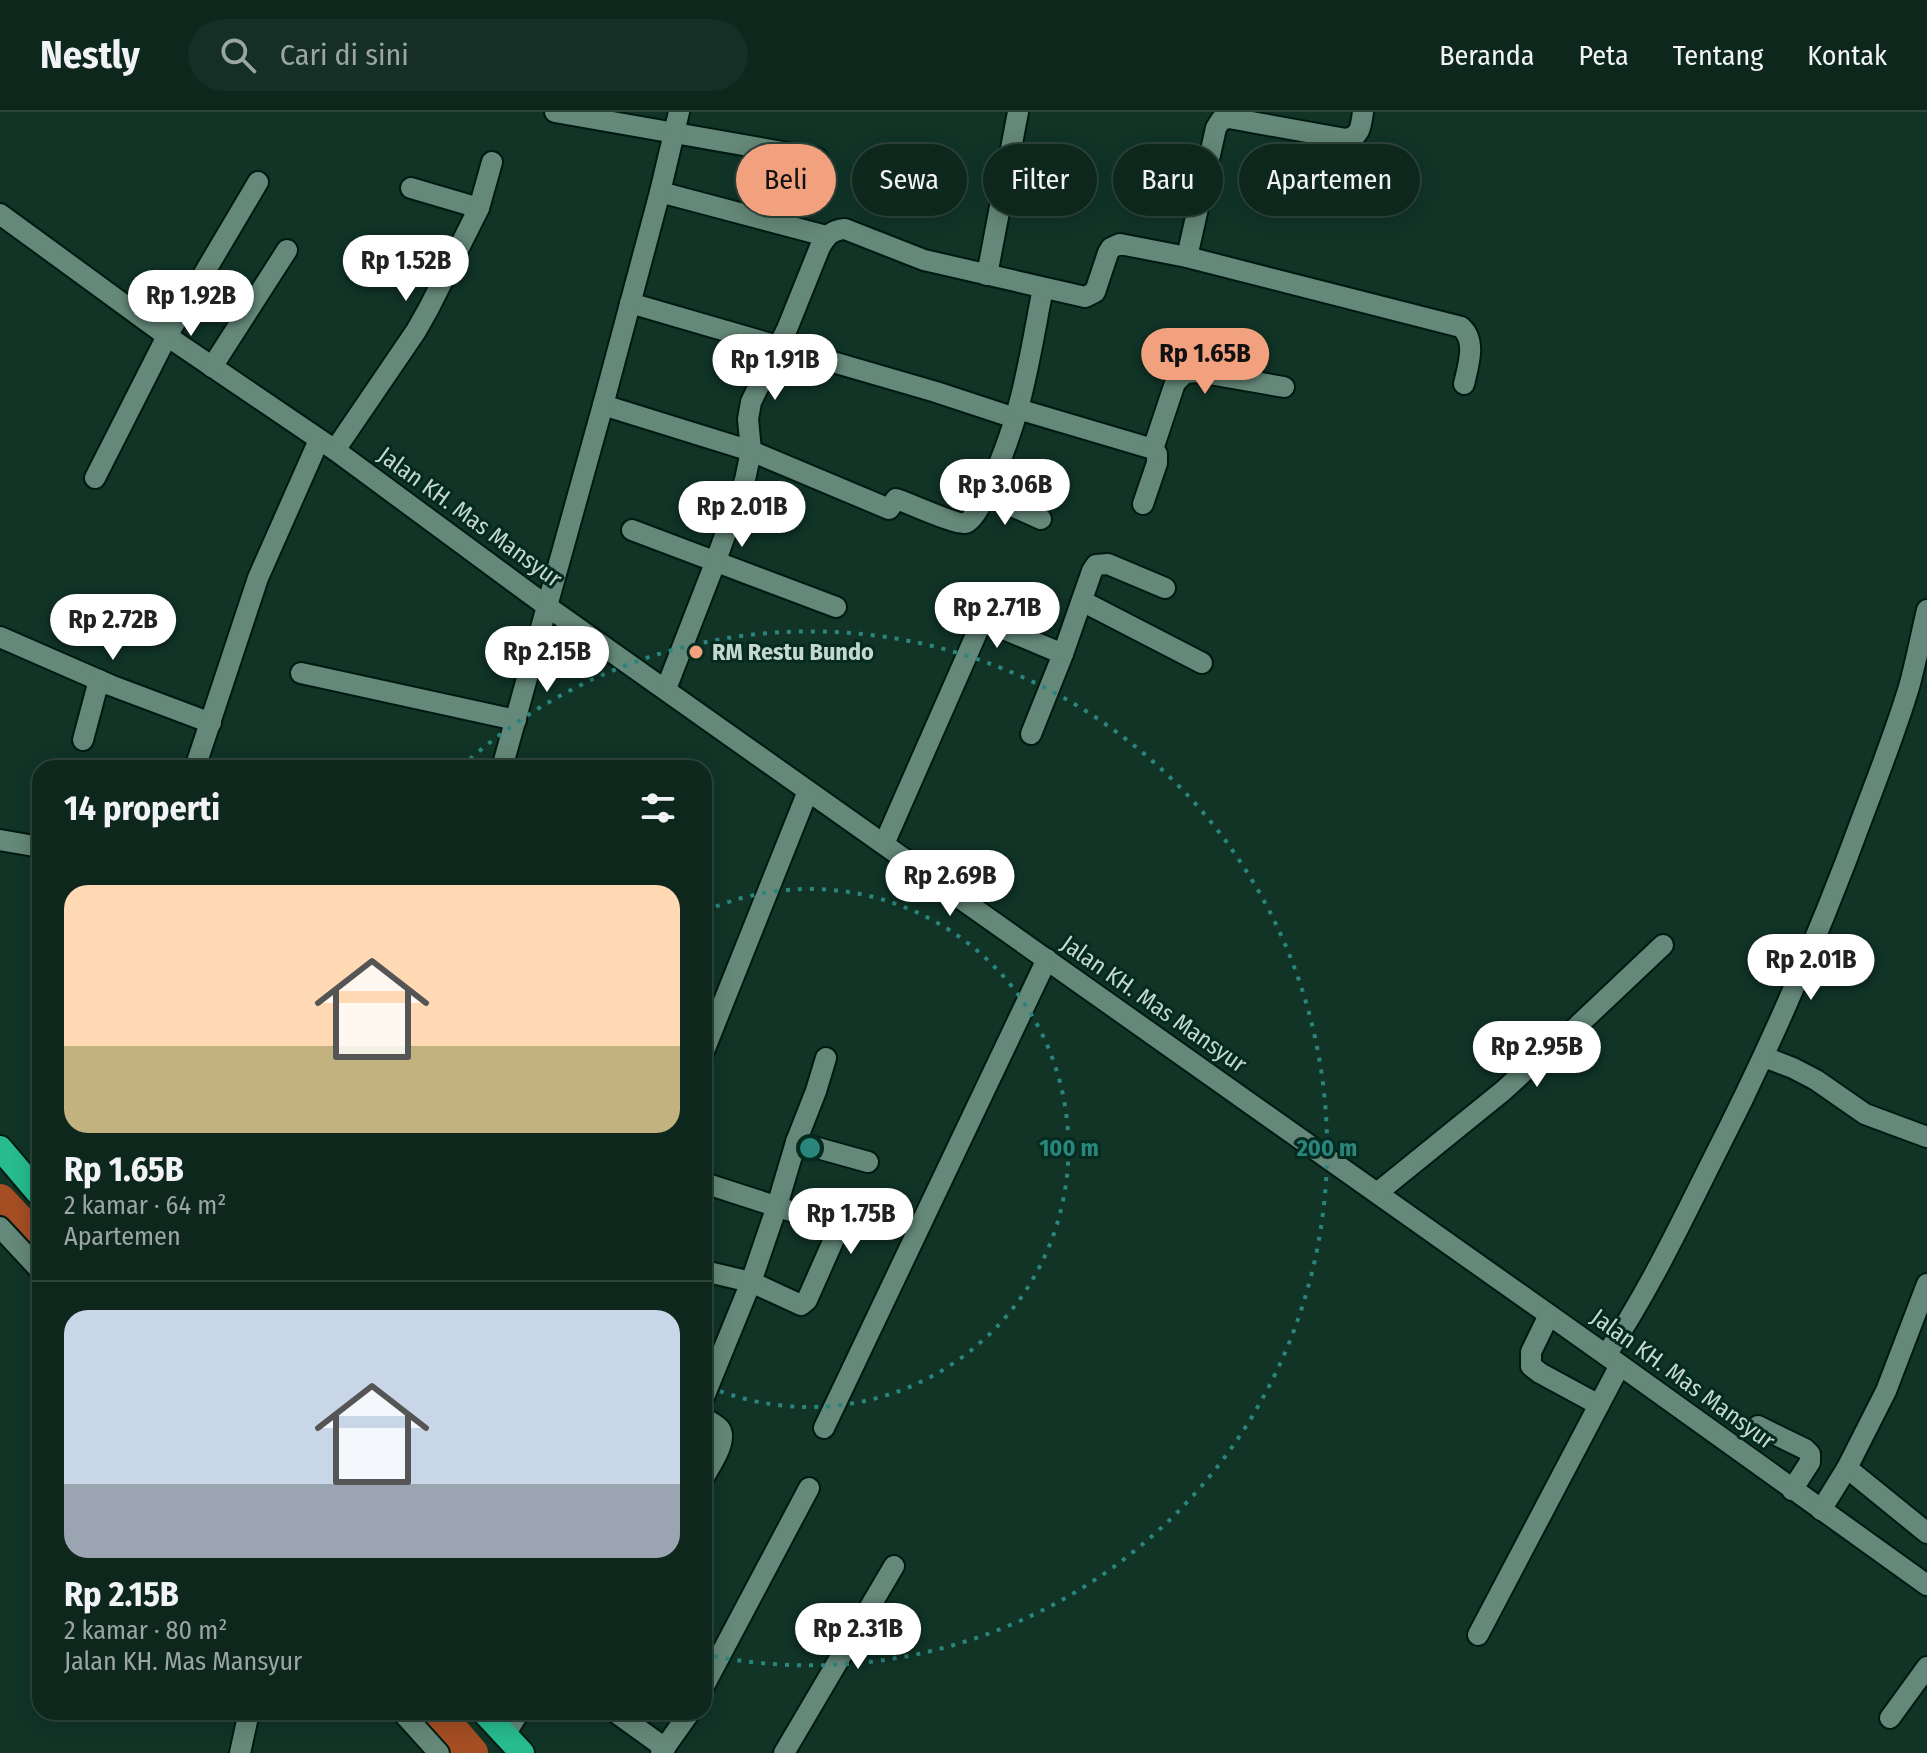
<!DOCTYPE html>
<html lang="id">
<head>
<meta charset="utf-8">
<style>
	:root { --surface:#0d271d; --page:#162f26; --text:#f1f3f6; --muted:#9aa5a4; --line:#2d443b; --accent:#f2a17e }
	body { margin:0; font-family:"Fira Sans Condensed",sans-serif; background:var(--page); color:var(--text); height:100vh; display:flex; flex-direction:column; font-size:30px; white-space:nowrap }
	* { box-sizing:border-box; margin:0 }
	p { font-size:26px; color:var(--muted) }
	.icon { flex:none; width:44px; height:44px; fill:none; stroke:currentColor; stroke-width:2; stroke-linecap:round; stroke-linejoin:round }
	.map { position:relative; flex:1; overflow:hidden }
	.side { position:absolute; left:32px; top:648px; width:680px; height:960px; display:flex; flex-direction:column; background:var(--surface); border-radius:24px; box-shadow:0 4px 20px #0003,0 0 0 2px var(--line) }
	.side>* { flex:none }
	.banner { position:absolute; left:736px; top:32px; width:760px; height:72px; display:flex; gap:16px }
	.price { position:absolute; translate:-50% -68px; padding:0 18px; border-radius:28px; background:#fff; color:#222; font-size:26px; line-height:52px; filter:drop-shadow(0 2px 4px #0008) }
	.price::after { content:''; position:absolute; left:50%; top:48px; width:24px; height:18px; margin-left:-12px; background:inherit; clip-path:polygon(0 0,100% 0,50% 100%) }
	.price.on { background:var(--accent); color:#111 }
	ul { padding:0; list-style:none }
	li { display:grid; align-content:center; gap:16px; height:424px; padding:0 32px }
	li+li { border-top:2px solid var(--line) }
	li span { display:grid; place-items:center; height:248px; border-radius:24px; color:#555 }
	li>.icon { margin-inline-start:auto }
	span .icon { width:144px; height:144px; fill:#fffc; stroke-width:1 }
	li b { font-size:34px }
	h2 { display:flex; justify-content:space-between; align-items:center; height:96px; padding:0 32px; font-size:34px }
	.chip { padding:0 28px; border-radius:36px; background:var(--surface); box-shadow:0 4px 20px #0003,0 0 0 2px var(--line); font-size:28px; line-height:72px }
	.chip.on { background:var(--accent); color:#111 }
	header { display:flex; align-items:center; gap:48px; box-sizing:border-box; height:112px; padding:0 40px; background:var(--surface); border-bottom:2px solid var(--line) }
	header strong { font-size:38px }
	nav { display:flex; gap:44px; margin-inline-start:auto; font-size:28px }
	.search { width:560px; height:72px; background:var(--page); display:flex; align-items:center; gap:20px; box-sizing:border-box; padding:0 28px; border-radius:44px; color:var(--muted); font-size:30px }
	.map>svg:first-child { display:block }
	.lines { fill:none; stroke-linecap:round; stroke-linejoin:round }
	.river { stroke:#a54e24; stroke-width:32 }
	.minor-casing { stroke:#011a11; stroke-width:24 }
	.highway-casing { stroke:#011a11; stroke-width:28 }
	.minor { stroke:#648879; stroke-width:20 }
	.highway { stroke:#27bb8d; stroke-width:24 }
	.ring { fill:none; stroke:#2a857d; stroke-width:4; stroke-dasharray:4 8 }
	.poi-dot { fill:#f2a17e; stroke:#052a1e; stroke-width:3 }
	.labels { text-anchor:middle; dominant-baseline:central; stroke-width:6; stroke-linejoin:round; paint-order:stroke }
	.street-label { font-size:24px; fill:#c5d8cf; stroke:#052a1e }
	.poi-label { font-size:24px; font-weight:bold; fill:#c5d8cf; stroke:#052a1e; text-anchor:start }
	.centre { fill:#2a857d; stroke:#052a1e; stroke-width:4 }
	.ring-label { font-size:24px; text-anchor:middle; font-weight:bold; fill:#2a857d; stroke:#052a1e; stroke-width:6; stroke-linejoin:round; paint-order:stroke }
</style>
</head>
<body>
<header>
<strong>Nestly</strong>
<div class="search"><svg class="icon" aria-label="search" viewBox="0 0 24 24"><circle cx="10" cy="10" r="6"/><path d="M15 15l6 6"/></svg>Cari di sini</div>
<nav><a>Beranda</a><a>Peta</a><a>Tentang</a><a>Kontak</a></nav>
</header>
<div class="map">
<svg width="1927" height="1641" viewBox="0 0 1927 1641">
	<rect width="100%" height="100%" fill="#113427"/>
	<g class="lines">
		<!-- river -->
		<g class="river">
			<polyline points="0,1088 40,1131"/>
			<polyline points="437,1600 472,1641"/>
		</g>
		<defs>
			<g id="minor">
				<polyline points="555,0 817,46"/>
				<polyline points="411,76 479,96"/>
				<polyline points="660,80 826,124"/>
				<polyline points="0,102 167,224 335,338 548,495 1620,1253 1927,1473"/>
				<path d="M1187,145L1216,16L1221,8L1229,6L1346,27C1361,25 1361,13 1363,0"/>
				<polyline points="987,163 1018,0"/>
				<polyline points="630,191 936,280 1015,306"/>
				<polyline points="212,255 287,138"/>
				<path d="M603,293L751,339L889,397L896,387C909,391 956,413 965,411C982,408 1013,315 1018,296C1029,257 1035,216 1043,176"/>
				<polyline points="1018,297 1153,337 1157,342 1157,351 1143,392"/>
				<polyline points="1153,337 1175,271 1185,261 1198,260 1284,275"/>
				<polyline points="335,338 416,219 429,196 479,96 492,50"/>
				<polyline points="95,366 167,224 258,70"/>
				<polyline points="987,383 1041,407"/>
				<polyline points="632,418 836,495"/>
				<polyline points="1082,489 1202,551"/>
				<polyline points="0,525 110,573 211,611"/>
				<polyline points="301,561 516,608"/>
				<path d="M666,577L715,451L745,368L751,339L748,307L751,290L787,217L820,135C827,123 832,118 845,117L924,148L1085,185L1095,180L1108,141L1111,136L1120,132L1187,145L1461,215C1477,229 1468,254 1464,272"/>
				<polyline points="1031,622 1063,542"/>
				<polyline points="83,628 99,568"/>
				<polyline points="195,656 258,466 319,328"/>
				<polyline points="502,656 603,293 660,80 679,0"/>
				<polyline points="0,728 40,735"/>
				<polyline points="884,732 979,516 984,513 994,513 1063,542 1092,459 1096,453 1108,452 1165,476"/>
				<polyline points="704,939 808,679"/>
				<polyline points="1764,945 1793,956 1816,968 1865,1002 1927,1025"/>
				<polyline points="796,1030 868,1050"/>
				<polyline points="704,1071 831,1112 835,1114 838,1118 807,1188 801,1193 751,1170 704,1159"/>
				<polyline points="1377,1081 1503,979 1528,956 1553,937 1663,833"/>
				<polyline points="0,1115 40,1158"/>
				<polyline points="1549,1203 1531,1240 1531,1254 1540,1261 1599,1293"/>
				<path d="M1606,1243C1647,1182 1678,1117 1711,1051C1769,938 1820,821 1864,701C1880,659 1896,618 1909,575C1916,550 1921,523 1927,498"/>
				<polyline points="704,1285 751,1170 777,1094 796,1030 816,979 826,946"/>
				<path d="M704,1306C709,1309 717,1313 720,1317C728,1329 710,1354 704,1365"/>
				<polyline points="1758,1314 1805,1337 1810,1342 1810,1350 1792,1378"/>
				<polyline points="824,1316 1047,847"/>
				<polyline points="1847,1356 1927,1421"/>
				<polyline points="1821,1398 1847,1356 1886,1279 1927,1172"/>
				<polyline points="1478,1523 1620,1253"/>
				<polyline points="704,1574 809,1376"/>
				<polyline points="402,1600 439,1641"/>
				<polyline points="615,1600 665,1636"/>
				<polyline points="1890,1606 1927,1555"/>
				<polyline points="505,1623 519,1600"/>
				<polyline points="240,1641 249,1600"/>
				<polyline points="661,1641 690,1600"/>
				<polyline points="784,1641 894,1454"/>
			</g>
			<g id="highway">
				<polyline points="0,1036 40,1083"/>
				<polyline points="484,1600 522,1641"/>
			</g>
		</defs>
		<!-- minor casing -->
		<use href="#minor" class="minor-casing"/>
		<!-- highway casing -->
		<use href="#highway" class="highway-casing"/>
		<!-- minor -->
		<use href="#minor" class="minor"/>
		<!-- highway -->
		<use href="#highway" class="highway"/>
	</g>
	<!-- distance rings -->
	<g class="ring">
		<path d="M705 799A259 259 0 1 1 705 1273"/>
		<path d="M461 655A517 517 0 1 1 707 1543"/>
	</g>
	<!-- markers -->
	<circle class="poi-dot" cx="696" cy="540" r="8"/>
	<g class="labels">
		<!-- street labels -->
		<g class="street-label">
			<text transform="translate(470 405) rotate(36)">Jalan KH. Mas Mansyur</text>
			<text transform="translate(1154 892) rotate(35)">Jalan KH. Mas Mansyur</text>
			<text transform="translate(1683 1267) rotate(36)">Jalan KH. Mas Mansyur</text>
		</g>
		<!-- poi labels -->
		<g class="poi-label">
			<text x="712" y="540">RM Restu Bundo</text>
		</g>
	</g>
	<circle cx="810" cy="1036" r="12" class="centre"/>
	<g class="ring-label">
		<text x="1069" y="1044">100 m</text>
		<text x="1327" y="1044">200 m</text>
	</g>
</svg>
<b class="price" style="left:406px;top:191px">Rp 1.52B</b>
<b class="price" style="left:191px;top:226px">Rp 1.92B</b>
<b class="price on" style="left:1205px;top:284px">Rp 1.65B</b>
<b class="price" style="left:775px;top:290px">Rp 1.91B</b>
<b class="price" style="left:1005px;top:415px">Rp 3.06B</b>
<b class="price" style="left:742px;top:437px">Rp 2.01B</b>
<b class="price" style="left:997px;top:538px">Rp 2.71B</b>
<b class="price" style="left:113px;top:550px">Rp 2.72B</b>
<b class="price" style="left:547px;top:582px">Rp 2.15B</b>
<b class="price" style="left:950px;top:806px">Rp 2.69B</b>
<b class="price" style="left:1811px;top:890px">Rp 2.01B</b>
<b class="price" style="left:1537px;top:977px">Rp 2.95B</b>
<b class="price" style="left:851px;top:1144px">Rp 1.75B</b>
<b class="price" style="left:858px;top:1559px">Rp 2.31B</b>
<div class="banner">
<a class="chip on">Beli</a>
<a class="chip">Sewa</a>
<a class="chip">Filter</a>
<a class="chip">Baru</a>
<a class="chip">Apartemen</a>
</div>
<section class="side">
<h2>14 properti<svg class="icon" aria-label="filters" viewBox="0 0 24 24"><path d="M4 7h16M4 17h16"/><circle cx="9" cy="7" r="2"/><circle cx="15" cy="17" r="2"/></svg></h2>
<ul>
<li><span style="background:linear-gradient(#ffd9b3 65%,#c2b280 0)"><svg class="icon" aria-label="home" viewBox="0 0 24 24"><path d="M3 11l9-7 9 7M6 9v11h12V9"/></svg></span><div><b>Rp 1.65B</b><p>2 kamar · 64 m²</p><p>Apartemen</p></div></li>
<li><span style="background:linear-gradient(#c9d6e8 70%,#9aa5b1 0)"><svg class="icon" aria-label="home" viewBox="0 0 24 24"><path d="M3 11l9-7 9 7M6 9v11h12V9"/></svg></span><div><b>Rp 2.15B</b><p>2 kamar · 80 m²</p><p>Jalan KH. Mas Mansyur</p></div></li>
</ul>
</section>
</div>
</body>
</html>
